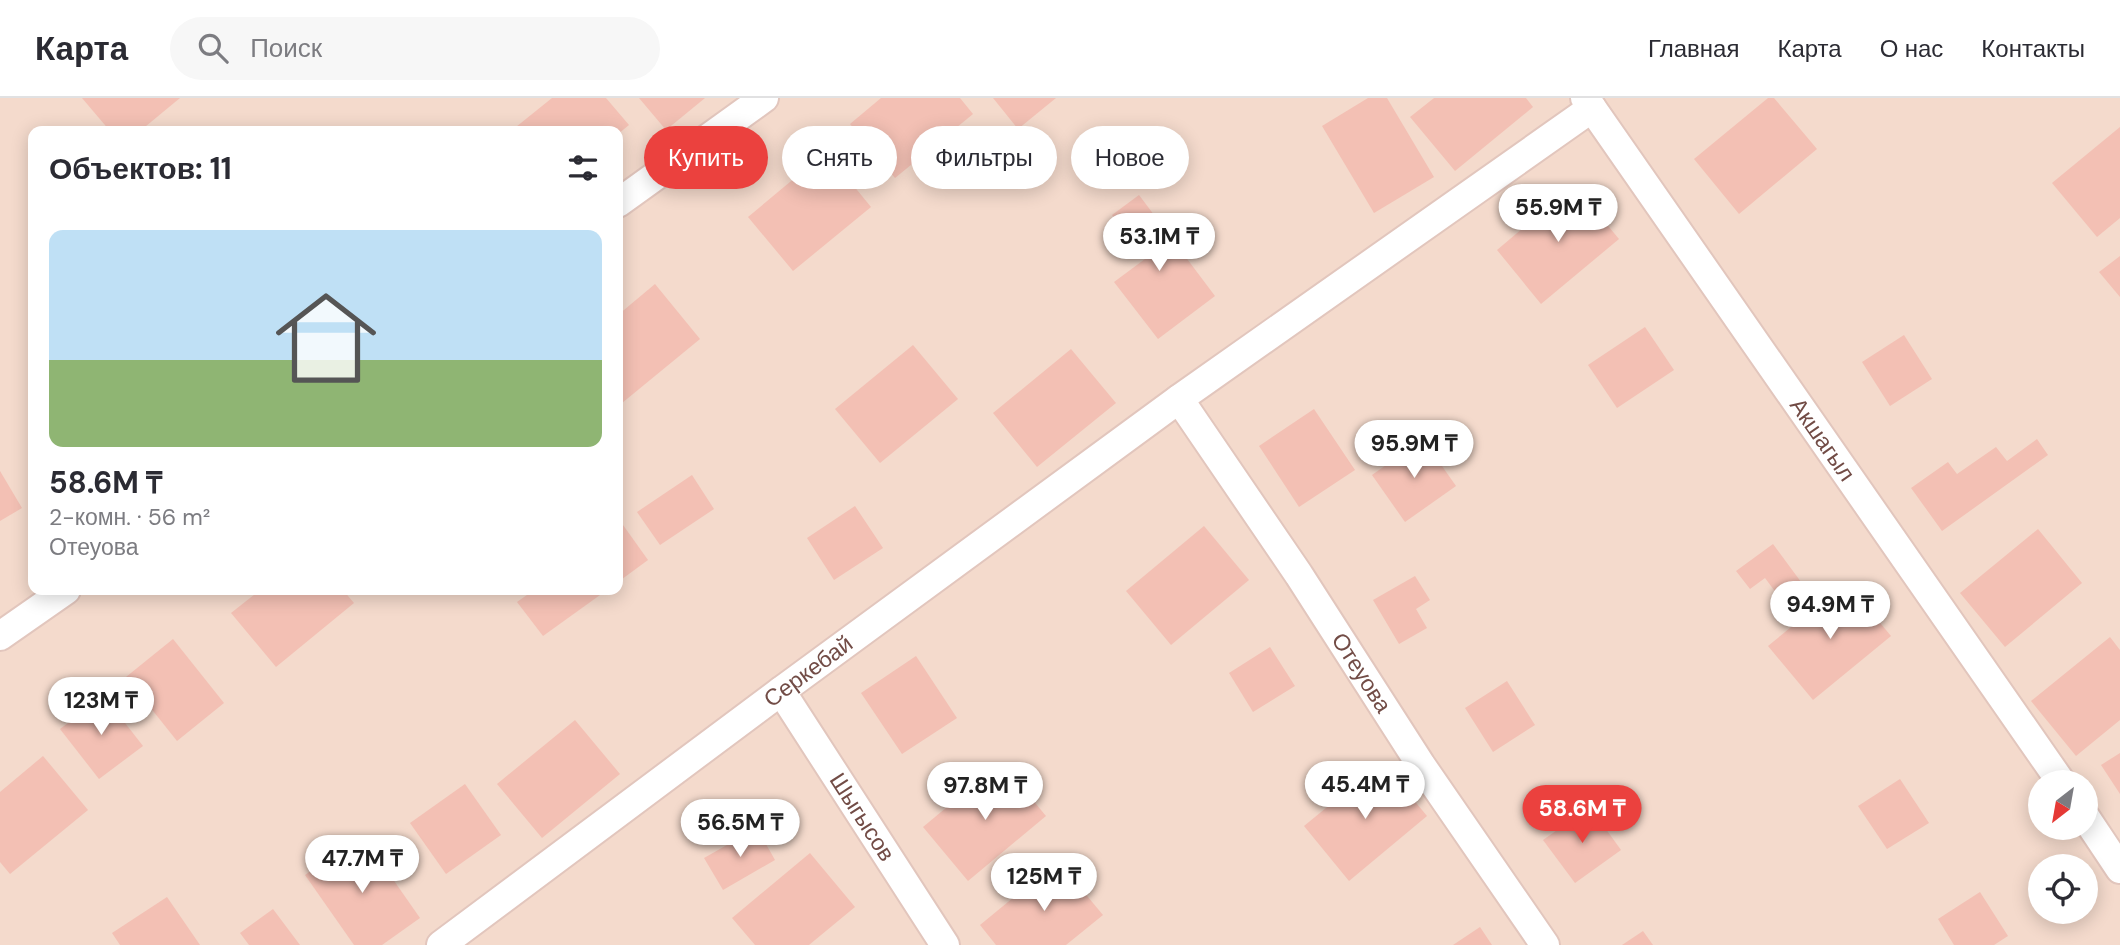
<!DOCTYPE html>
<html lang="ru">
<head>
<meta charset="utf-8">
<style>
	:root { --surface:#fff; --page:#f7f7f7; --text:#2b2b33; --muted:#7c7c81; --line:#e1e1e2; --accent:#eb413e }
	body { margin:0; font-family:"DM Sans",sans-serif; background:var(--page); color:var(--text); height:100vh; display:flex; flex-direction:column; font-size:26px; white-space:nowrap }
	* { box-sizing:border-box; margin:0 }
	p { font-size:23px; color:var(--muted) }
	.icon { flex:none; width:38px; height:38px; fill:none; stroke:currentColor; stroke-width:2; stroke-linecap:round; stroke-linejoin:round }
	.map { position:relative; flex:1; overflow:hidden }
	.drawer { position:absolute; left:28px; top:28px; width:595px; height:469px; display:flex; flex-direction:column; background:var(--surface); border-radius:14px; box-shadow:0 4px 18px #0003 }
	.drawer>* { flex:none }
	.guide { position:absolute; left:644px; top:28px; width:665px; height:63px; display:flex; gap:14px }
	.needle { width:46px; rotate:211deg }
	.fabs { position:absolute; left:2028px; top:672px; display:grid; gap:14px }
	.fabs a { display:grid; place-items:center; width:70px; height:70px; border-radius:50%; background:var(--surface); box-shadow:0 4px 18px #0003; font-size:35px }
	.price { position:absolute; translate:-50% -60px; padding:0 16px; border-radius:24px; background:#fff; color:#222; font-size:23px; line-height:46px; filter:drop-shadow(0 2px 4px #0008) }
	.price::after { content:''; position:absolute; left:50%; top:42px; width:21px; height:16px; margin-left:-10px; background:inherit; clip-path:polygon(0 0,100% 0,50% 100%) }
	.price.active { background:var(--accent); color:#fff }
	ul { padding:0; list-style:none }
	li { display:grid; align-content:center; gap:14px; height:371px; padding:0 21px }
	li+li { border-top:2px solid var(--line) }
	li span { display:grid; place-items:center; height:217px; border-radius:14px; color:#555 }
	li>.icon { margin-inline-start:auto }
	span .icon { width:126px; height:126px; fill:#fffc; stroke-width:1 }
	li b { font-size:30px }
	h2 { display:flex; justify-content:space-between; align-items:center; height:84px; padding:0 21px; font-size:30px }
	.tag { padding:0 24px; border-radius:32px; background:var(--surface); box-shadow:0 4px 18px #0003; font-size:24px; line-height:63px }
	.tag.active { background:var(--accent); color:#fff }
	header { display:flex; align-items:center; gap:42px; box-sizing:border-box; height:98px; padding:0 35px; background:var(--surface); border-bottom:2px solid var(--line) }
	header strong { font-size:33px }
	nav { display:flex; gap:38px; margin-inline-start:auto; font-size:24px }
	.search { width:490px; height:63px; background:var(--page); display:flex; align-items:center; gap:18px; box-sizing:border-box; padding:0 24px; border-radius:38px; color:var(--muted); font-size:26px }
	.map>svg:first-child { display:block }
	.residential { fill:#f4dacc; fill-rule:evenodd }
	.building { fill:#f3c0b4 }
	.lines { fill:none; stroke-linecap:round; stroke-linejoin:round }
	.street-casing { stroke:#e2c6bd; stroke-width:32 }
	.street { stroke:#fff; stroke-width:28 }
	.labels { text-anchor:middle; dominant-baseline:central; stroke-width:7; stroke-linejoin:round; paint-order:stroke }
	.street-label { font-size:23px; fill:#724c46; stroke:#ffefe4 }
</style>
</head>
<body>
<header>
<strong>Карта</strong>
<div class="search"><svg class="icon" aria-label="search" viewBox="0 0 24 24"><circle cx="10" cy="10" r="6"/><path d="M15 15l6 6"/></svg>Поиск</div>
<nav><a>Главная</a><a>Карта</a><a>О нас</a><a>Контакты</a></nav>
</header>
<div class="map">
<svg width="2120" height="847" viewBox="0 0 2120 847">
	<rect width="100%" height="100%" fill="#fdeadd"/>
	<!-- residential -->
	<path class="residential" d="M0,0H2120V847H0ZM33,33H618V492H33ZM2040,684H2086V730H2040ZM2040,768H2086V814H2040Z"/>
	<!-- building -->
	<g class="building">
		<polygon points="82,0 180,0 140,33 110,33"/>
		<polygon points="552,0 606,0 629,27 618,36 618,33 511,33"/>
		<polygon points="639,0 705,0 666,32"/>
		<polygon points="881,0 960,0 973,16 895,80 850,26"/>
		<polygon points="993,0 1056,0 1018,31"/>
		<polygon points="1368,0 1387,0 1434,79 1374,115 1322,28"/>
		<polygon points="1434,0 1526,0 1533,9 1455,73 1410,19"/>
		<polygon points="1768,0 1774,0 1817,51 1739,116 1694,61"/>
		<polygon points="2120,29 2120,120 2097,139 2052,85"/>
		<polygon points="826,54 871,109 793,173 748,119"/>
		<polygon points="1574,87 1619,141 1541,206 1497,152"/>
		<polygon points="1139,97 1215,198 1158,241 1114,184 1145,161 1112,117"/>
		<polygon points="2120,158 2120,199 2099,174"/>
		<polygon points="655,186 700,241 622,305 618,300 618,217"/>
		<polygon points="1645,229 1674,272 1617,310 1588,267"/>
		<polygon points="1904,237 1932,281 1890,308 1862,264"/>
		<polygon points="913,247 958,301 880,365 835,311"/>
		<polygon points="1071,251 1116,305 1037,369 993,315"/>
		<polygon points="1314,311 1355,372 1299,409 1259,348"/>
		<polygon points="1423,341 1456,388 1405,424 1372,377"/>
		<polygon points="2037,341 2048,357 1942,433 1911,390 1948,364 1957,376 1996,349 2007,363"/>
		<polygon points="0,373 22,410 0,423"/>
		<polygon points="692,377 714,411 660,447 637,414"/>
		<polygon points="855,408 883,450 834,482 807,440"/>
		<polygon points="623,427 648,462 618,484 618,431"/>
		<polygon points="1204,428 1249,482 1171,547 1126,493"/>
		<polygon points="2038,431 2082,485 2005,549 1960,495"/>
		<polygon points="1773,446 1804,488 1783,504 1765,480 1750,491 1736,473"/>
		<polygon points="1415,478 1430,502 1416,511 1427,530 1399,546 1373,502"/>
		<polygon points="1846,484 1891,538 1813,602 1768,548"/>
		<polygon points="260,492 343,492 354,505 276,569 231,515"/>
		<polygon points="534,492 607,492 543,538 517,504"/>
		<polygon points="2110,539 2120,552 2120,622 2076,658 2031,603"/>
		<polygon points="173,541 224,605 177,643 126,579"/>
		<polygon points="1270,549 1295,588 1253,614 1229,575"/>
		<polygon points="916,558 957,620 902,656 861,595"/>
		<polygon points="1507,583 1535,627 1493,654 1465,610"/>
		<polygon points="104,598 143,648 99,681 60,631"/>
		<polygon points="575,622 620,676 542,740 497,686"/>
		<polygon points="2120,655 2120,696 2101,667"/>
		<polygon points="43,658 88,712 10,776 0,764 0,694"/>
		<polygon points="1001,664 1046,718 968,783 923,729"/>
		<polygon points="1382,664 1427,718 1349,783 1304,728"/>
		<polygon points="1900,681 1929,725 1887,751 1858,708"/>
		<polygon points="465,686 501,737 446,776 410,725"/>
		<polygon points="1590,709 1621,752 1575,785 1543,742"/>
		<polygon points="757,730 775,762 723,792 704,760"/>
		<polygon points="362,737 420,820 382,847 354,847 305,777"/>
		<polygon points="810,755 855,809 809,847 755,847 732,820"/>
		<polygon points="1058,763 1103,817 1066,847 996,847 980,827"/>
		<polygon points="1980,794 2008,838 1994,847 1954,847 1938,821"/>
		<polygon points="167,799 200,847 120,847 112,835"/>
		<polygon points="273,811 300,847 249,847 240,835"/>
		<polygon points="1480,829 1492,847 1453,847"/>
		<polygon points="1643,833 1653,847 1622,847"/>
	</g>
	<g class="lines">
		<defs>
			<g id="street">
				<path id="s1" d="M1585,0L2061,684"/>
				<polyline points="618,105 764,0"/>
				<path id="s2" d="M1179,301L1299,477L1421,667L1545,847"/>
				<polyline points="0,538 66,492"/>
				<path id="s3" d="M781,593L945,847"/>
				<polyline points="2086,720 2120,771"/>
				<path id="s4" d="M441,847L781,593L1179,301L1592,10"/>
			</g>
		</defs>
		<!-- street casing -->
		<use href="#street" class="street-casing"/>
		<!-- street -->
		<use href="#street" class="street"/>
	</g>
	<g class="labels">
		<!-- street labels -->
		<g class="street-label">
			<text stroke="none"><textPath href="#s1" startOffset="416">Акшагыл</textPath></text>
			<text stroke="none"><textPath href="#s4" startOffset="458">Серкебай</textPath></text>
			<text stroke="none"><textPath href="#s2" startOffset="329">Отеуова</textPath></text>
			<text stroke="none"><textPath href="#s3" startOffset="150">Шыгысов</textPath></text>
		</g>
	</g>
</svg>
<div class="fabs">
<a><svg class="needle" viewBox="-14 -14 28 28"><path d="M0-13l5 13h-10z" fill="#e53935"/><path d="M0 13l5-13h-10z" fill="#7c7c81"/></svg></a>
<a><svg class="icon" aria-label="locate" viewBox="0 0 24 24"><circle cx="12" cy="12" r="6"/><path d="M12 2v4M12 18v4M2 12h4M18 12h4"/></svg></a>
</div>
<b class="price" style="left:1558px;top:146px">55.9M ₸</b>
<b class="price" style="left:1159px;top:175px">53.1M ₸</b>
<b class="price" style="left:1414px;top:382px">95.9M ₸</b>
<b class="price" style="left:1830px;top:543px">94.9M ₸</b>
<b class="price" style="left:101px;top:639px">123M ₸</b>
<b class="price" style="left:1365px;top:723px">45.4M ₸</b>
<b class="price" style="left:985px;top:724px">97.8M ₸</b>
<b class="price active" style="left:1582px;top:747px">58.6M ₸</b>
<b class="price" style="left:740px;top:761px">56.5M ₸</b>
<b class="price" style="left:362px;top:797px">47.7M ₸</b>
<b class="price" style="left:1044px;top:815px">125M ₸</b>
<div class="guide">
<a class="tag active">Купить</a>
<a class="tag">Снять</a>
<a class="tag">Фильтры</a>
<a class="tag">Новое</a>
</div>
<section class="drawer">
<h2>Объектов: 11<svg class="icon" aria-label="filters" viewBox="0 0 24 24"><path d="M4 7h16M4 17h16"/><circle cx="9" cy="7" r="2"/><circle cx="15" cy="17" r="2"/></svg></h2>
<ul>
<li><span style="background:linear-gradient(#bfe0f5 60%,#8fb573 0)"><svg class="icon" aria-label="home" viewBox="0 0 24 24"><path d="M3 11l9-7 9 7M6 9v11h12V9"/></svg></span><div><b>58.6M ₸</b><p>2-комн. · 56 m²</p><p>Отеуова</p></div></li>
</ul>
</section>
</div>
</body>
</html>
